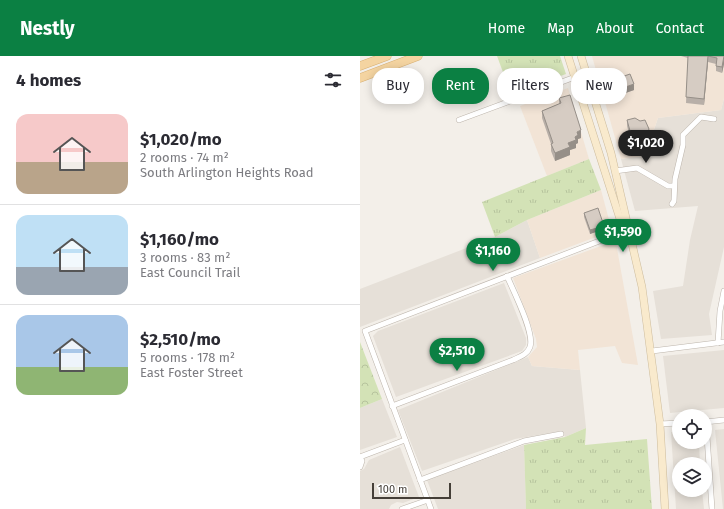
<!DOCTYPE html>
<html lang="en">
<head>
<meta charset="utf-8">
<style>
	:root { --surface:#fff; --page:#f7f7f7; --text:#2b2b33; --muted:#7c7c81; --line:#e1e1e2; --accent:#0b8043 }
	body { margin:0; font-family:"Fira Sans",sans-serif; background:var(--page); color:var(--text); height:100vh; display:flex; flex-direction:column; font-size:15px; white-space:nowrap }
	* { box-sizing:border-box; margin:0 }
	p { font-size:13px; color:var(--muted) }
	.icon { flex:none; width:22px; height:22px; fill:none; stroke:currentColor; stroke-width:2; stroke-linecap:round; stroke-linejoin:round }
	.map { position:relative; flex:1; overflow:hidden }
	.panel { display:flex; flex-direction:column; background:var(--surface); width:360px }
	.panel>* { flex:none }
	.banner { position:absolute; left:12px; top:12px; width:292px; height:36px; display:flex; gap:8px }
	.tools { position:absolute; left:312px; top:353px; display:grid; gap:8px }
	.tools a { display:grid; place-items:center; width:40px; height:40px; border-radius:50%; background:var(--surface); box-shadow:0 2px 10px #0003; font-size:20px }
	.scale { position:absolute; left:12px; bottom:10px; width:79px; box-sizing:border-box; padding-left:4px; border:2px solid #453f38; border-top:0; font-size:11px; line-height:14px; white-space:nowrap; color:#453f38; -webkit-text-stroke:3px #fff; paint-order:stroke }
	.price { position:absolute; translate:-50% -34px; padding:0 9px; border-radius:14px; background:var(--accent); color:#fff; font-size:13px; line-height:26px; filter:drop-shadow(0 1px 2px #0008) }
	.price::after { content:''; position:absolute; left:50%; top:24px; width:12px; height:9px; margin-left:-6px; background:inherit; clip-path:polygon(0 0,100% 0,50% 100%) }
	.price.on { background:#222; color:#fff }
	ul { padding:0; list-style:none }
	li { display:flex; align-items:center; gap:12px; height:100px; padding:0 16px }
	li+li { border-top:1px solid var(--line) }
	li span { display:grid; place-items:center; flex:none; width:112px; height:80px; border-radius:12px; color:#555 }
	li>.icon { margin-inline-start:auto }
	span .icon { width:48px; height:48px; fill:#fffc; stroke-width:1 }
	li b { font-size:17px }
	h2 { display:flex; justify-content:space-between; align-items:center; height:48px; padding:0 16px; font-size:17px }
	.chip { padding:0 14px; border-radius:16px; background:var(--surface); box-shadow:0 2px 10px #0003; font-size:14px; line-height:36px }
	.chip.on { background:var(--accent); color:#fff }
	header { display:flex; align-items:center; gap:24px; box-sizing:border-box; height:56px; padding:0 20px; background:var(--accent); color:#fff }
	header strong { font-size:19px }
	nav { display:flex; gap:22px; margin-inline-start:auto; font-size:14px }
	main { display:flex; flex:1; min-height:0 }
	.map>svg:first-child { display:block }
	.residential { fill:#e6e0d8 }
	.commercial { fill:#f2e4d6 }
	.grass { fill:url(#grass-tufts) }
	.forest { fill:url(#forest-crowns) }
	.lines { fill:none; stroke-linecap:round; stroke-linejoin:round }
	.street-casing { stroke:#bdb5ac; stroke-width:6 }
	.secondary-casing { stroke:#cdbc9d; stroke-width:8 }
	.primary-casing { stroke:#d7af72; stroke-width:9 }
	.street { stroke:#fff; stroke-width:5 }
	.secondary { stroke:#f9eacd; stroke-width:7 }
	.primary { stroke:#f4d4a1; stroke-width:8 }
	.wall { fill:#b8afa8 }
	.shaded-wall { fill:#968f88 }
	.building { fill:#d6ccc3; stroke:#968f88 }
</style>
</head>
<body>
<header>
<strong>Nestly</strong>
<nav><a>Home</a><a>Map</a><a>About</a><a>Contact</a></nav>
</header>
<main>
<section class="panel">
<h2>4 homes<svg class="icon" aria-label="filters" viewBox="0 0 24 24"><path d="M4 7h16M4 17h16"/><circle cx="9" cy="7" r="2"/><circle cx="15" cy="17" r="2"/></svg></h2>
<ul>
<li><span style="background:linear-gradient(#f6c9c9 60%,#b9a48a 0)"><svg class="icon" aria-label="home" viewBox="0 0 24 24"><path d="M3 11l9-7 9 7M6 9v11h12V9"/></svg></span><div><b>$1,020/mo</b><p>2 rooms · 74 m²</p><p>South Arlington Heights Road</p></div></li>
<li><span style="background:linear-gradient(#bfe0f5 65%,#9aa5b1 0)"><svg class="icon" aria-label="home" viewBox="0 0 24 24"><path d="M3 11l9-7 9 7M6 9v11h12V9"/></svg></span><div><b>$1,160/mo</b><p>3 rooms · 83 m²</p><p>East Council Trail</p></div></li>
<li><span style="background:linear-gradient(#a9c7e8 65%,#8fb573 0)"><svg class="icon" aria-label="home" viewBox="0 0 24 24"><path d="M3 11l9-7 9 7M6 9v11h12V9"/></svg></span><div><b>$2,510/mo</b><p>5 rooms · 178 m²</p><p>East Foster Street</p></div></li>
</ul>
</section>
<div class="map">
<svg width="364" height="453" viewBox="0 0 364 453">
	<defs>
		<pattern id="grass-tufts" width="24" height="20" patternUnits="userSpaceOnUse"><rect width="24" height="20" fill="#d3e2b6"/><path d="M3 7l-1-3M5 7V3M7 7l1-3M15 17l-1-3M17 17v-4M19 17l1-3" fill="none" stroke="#b6c39d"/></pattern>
		<pattern id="forest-crowns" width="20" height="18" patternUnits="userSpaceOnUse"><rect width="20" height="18" fill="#d3e2b6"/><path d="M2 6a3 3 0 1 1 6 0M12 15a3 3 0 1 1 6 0" fill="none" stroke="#b6c39d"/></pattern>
	</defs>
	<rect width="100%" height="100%" fill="#f3efe9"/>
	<!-- residential -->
	<g class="residential">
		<polygon points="364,42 364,191 349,258 352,279 301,283 293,235 323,230 330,184 338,150 275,155 261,103 285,100 298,62 361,54"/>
		<polygon points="167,164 180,202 0,271 0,233 135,181"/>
		<polygon points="144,227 166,282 166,289 162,295 36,341 13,280 18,275"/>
		<polygon points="364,294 364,352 310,357 303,300"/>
		<polygon points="168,301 172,310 220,314 226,372 205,381 202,375 155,383 62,415 38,354"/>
		<polygon points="22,343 37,381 0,394 0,352"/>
		<polygon points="364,373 364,453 363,453 355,374"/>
		<polygon points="311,376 319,376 319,386 339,386 340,408 319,408 319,434 342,434 344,453 316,453"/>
		<polygon points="164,389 166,453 78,453 67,424"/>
		<polygon points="40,391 59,441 43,447 37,446 31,449 29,453 0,453 0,415 4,413 9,404"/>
	</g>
	<!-- commercial -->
	<g class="commercial">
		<polygon points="232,0 364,0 364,42 361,54 298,62 285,100 261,103"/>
		<polygon points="208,32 229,103 187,120 160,50"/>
		<polygon points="241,134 252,175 180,202 167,164"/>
		<polygon points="252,186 256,187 278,309 262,307 255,290 218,294 220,314 172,310 168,301 177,291 176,283 153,222"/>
	</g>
	<!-- grass -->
	<g class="grass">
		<polygon points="137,0 200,0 206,18 151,38"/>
		<polygon points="229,103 241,134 167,164 135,181 122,146"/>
		<polygon points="226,372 225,389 287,383 292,453 166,453 164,389 205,381"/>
	</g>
	<!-- forest -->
	<polygon class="forest" points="0,286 22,343 0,352"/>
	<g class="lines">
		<defs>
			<g id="street">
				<polyline points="99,64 215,21"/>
				<polyline points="255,115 277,112 308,130 314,130"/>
				<polyline points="312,148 314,145 315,123 323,89 323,79 341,61 354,63"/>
				<polyline points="358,287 360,255 364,235"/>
				<polyline points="292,295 364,286"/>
				<path d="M32,350L153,304C159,301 167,299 170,291C175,277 153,234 147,220"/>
				<polyline points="345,366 364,364"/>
				<polyline points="346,366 352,453"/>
				<polyline points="300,368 319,367"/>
				<polyline points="0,401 45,384"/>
				<polyline points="0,401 2,405 0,411"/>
				<polyline points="60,424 164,385 201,378"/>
				<polyline points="42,453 68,444"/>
				<polyline points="71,453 5,275 268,174"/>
			</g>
			<g id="secondary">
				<polyline points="208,0 260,163 267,174"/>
				<polyline points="221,0 251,97 282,231 300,368 305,453"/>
			</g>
			<g id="primary">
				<polyline points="0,10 27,0"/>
				<polyline points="0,22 58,0"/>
			</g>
		</defs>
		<!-- street casing -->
		<use href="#street" class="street-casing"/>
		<!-- secondary casing -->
		<use href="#secondary" class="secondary-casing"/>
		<!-- primary casing -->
		<use href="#primary" class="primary-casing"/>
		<!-- street -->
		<use href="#street" class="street"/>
		<!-- secondary -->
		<use href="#secondary" class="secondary"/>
		<!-- primary -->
		<use href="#primary" class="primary"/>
	</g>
	<!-- wall -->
	<g class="wall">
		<polygon points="321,0 364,0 364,8 362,17 356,15 356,8 348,6 344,49 326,47 328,2"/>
		<polygon points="253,24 274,34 257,40 253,30"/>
		<polygon points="199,42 221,82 218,83 218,87 216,88 216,92 210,94 210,99 195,105 191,95 191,88 182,62 182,55 199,48"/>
		<polygon points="267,64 280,65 289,79 283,97 275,98 267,70"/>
		<polygon points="224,157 244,173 230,178 224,161"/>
	</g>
	<!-- shaded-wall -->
	<g class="shaded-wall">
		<polygon points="348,0 348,6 344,49 344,43"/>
		<polygon points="364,2 364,8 362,17 362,11"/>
		<polygon points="274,28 274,34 257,40 257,34"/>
		<polygon points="289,73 289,79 283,97 275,98 275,93"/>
		<polygon points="221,74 221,82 218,83 218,87 216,88 216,92 210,94 210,99 195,105 195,97 208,87 215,81 217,76"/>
		<polygon points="244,170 244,173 230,178 230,174"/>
	</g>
	<!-- building -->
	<g class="building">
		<polygon points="328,0 364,0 362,11 356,10 357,2 348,0 344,43 326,41"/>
		<polygon points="270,18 274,28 257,34 253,24"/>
		<polygon points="210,39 221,74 217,76 218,79 215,81 216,84 208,87 210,91 195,97 191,88 193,87 182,55 201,47 199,42"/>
		<polygon points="275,62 280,65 285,64 289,73 283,91 275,93 267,64"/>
		<polygon points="238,152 244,170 230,174 224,157"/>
	</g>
</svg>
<div class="tools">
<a><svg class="icon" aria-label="locate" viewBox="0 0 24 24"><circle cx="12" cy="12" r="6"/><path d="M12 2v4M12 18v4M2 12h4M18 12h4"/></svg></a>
<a><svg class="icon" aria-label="layers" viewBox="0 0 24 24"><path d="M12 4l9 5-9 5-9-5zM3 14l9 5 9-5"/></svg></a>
</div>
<div class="scale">100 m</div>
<b class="price on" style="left:286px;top:108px">$1,020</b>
<b class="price" style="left:263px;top:197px">$1,590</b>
<b class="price" style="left:133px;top:216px">$1,160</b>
<b class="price" style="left:97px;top:316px">$2,510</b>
<div class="banner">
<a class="chip">Buy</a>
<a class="chip on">Rent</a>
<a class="chip">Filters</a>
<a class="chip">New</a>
</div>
</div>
</main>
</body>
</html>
